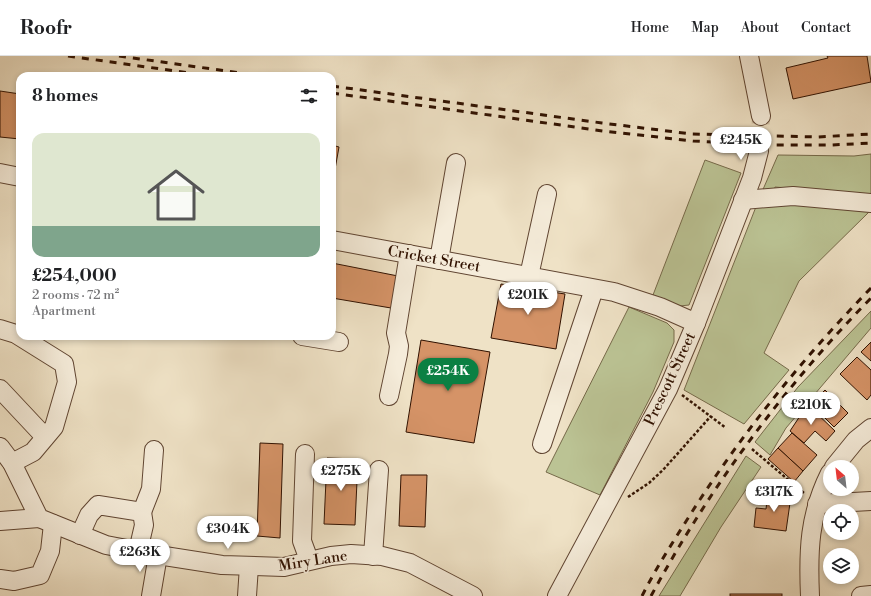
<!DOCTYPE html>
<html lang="en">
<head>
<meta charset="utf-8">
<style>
	:root { --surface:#fff; --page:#f2f2f2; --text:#202124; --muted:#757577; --line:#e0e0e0; --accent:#0b8043 }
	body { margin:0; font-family:"Libre Bodoni",serif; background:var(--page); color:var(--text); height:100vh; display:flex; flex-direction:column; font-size:15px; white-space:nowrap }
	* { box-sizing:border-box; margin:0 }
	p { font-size:13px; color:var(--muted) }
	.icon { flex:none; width:22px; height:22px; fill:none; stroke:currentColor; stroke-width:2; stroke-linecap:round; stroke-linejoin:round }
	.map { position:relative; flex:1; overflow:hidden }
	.side { position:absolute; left:16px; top:16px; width:320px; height:268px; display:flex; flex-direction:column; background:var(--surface); border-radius:12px; box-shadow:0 2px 6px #0003 }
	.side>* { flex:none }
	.needle { width:26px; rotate:332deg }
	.tools { position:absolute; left:823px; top:404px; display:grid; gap:8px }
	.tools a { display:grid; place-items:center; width:36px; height:36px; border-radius:50%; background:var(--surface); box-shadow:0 2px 6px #0003; font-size:20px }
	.price { position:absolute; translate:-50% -34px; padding:0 9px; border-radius:14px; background:#fff; color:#222; font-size:13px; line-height:26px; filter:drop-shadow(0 1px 2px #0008) }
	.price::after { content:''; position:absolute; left:50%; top:24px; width:12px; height:9px; margin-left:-6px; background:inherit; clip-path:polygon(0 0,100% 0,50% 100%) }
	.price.on { background:var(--accent); color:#fff }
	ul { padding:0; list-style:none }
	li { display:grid; align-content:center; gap:8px; height:212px; padding:0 16px }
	li span { display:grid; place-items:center; height:124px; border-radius:12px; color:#555 }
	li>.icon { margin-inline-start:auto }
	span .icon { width:72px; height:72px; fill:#fffc; stroke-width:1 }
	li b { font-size:17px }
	h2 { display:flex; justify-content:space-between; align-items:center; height:48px; padding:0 16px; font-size:17px }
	header { display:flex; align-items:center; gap:24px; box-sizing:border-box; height:56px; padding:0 20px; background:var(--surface); border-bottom:1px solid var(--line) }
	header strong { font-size:19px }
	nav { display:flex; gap:22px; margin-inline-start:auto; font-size:14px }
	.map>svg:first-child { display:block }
	.green { fill:#bbc394; stroke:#766a4a }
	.building { fill:#d59367; stroke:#301100 }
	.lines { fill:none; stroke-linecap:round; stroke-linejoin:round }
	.minor-tunnel { stroke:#d2c3a8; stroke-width:18; stroke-dasharray:18 9; stroke-linecap:butt }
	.minor-casing { stroke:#604532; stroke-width:20 }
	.path { stroke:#301100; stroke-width:2.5; stroke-dasharray:3 2; stroke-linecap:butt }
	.minor { stroke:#f5ecda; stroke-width:18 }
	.rail { stroke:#301100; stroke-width:3; stroke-dasharray:7 7; stroke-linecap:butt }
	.labels { text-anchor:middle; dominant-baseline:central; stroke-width:3.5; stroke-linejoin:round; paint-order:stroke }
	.street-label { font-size:15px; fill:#301100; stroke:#f5ecda }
</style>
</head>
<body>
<header>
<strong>Roofr</strong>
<nav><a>Home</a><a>Map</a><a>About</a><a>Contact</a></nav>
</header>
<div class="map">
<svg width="871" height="540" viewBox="0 0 871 540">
	<rect width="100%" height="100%" fill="#efe2c6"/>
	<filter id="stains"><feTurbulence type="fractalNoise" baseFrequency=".005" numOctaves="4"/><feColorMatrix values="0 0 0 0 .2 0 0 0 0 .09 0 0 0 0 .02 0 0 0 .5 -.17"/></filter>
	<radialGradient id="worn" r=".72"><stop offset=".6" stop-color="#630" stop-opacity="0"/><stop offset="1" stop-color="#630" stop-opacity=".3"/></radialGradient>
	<!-- green -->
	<g class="green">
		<polygon points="871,98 871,139 775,131 770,149 794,144 871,154 799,225 764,297 789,314 744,368 684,334 761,138 778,99 854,100"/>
		<polygon points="705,104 741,117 689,249 680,250 653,239"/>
		<polygon points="629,251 667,267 674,274 674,286 653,336 600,439 546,416"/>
		<polygon points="871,255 871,272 786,372 770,399 755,386 798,331"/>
		<polygon points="746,400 761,411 721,471 680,540 659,540"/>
	</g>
	<!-- building -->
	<g class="building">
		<polygon points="827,0 867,0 871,26 793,43 786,12 828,2"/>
		<polygon points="0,35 20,38 20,83 0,81"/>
		<polygon points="332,89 339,91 332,130"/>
		<polygon points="332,207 398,220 391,252 332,242"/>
		<polygon points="501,228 565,238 556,293 491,282"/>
		<polygon points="421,284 490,296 474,387 406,376"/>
		<polygon points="871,286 871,305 861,296"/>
		<polygon points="857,301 871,314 871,339 867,344 840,318"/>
		<polygon points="825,334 848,357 834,371 811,348"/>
		<polygon points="810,351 835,375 826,385 815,375 804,387 790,375 800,360"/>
		<polygon points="792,377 817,399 803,415 778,392"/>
		<polygon points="260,387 283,388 280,482 257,480"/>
		<polygon points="778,392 803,415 794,426 768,403"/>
		<polygon points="327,402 358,403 355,469 324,468"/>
		<polygon points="401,419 427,419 425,471 399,470"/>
		<polygon points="768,437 791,440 786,475 754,471 756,452 766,453"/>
		<rect x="730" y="538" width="52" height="2"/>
	</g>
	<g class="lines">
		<!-- minor-tunnel -->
		<polyline class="minor-tunnel" points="759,95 761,60"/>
		<defs>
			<g id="minor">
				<polyline points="749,0 761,60"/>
				<polyline points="0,117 20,121"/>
				<polyline points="743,144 793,140 871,147"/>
				<polyline points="332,184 614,236 660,251 696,267"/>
				<polyline points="439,204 456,107"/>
				<polyline points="529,220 547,138"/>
				<polyline points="0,273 16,278 64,308 67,326 54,371 33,396 12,407"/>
				<polyline points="302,280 339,286"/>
				<polyline points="0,333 45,381"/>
				<polyline points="389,340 398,298 399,290 396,277 409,198"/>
				<polyline points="542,388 594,233"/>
				<polyline points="0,391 12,407 39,462 106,489 158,499 222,509 284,511 331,500 351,498 382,500 410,507 473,540"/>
				<polyline points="305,398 302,485 309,504"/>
				<polyline points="834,411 856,384 871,372"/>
				<polyline points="817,448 871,445"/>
				<polyline points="142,456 151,433 154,394"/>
				<polyline points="0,465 39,462"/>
				<polyline points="80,479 89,459 98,449 142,456 144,469 138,495"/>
				<polyline points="373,500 379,414"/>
				<polyline points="0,523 14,525 40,519 50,495 53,468"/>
				<polyline points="151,540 158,499"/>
				<polyline points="247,540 249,510"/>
				<polyline points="557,540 668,333 696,267 752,122 759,95"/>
				<path d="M810,540C808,495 809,459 830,417"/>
				<polyline points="861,540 871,539"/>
			</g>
		</defs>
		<!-- minor casing -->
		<use href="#minor" class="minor-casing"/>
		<!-- path -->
		<g class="path">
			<polyline points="682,339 726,372"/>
			<polyline points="752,393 805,438"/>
			<polyline points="628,441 649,427 663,414 711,360"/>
		</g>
		<!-- minor -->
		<use href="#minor" class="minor"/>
		<!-- rail -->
		<g class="rail">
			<polyline points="68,0 211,20"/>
			<polyline points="119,0 262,20"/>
			<polyline points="332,30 602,67 692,78 817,81 871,78"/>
			<polyline points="332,37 603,75 693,85 769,89 832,89 871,87"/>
			<path d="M642,540C656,512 673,486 690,459C742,377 803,302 871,232"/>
			<path d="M651,540C710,431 784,331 871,242"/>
		</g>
	</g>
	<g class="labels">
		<!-- street labels -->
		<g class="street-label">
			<text transform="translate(434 203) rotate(10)">Cricket Street</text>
			<text transform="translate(670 323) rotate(-65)">Prescott Street</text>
			<text transform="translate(313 505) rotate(-9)">Miry Lane</text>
		</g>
	</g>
	<rect width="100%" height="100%" filter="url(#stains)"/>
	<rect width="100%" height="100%" fill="url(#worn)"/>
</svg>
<div class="tools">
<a><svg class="needle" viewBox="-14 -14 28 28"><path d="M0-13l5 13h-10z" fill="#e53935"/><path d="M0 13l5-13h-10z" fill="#757577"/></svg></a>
<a><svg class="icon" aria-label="locate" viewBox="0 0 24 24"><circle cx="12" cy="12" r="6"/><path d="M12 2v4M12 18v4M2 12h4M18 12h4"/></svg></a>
<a><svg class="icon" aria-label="layers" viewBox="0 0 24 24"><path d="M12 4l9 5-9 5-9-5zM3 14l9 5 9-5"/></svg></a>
</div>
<b class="price" style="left:741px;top:105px">£245K</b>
<b class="price" style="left:528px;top:260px">£201K</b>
<b class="price on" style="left:448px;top:336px">£254K</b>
<b class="price" style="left:811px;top:370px">£210K</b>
<b class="price" style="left:341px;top:436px">£275K</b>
<b class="price" style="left:774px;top:457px">£317K</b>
<b class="price" style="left:228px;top:494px">£304K</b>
<b class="price" style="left:140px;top:517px">£263K</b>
<section class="side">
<h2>8 homes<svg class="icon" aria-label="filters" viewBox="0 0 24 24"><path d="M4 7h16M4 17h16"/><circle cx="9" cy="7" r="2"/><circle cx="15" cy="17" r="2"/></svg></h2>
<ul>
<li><span style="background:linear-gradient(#dfe7d0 75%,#7fa58c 0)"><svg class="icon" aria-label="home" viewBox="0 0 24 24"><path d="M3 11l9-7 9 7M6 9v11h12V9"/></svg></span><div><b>£254,000</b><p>2 rooms · 72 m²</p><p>Apartment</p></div></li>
</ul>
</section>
</div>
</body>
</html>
